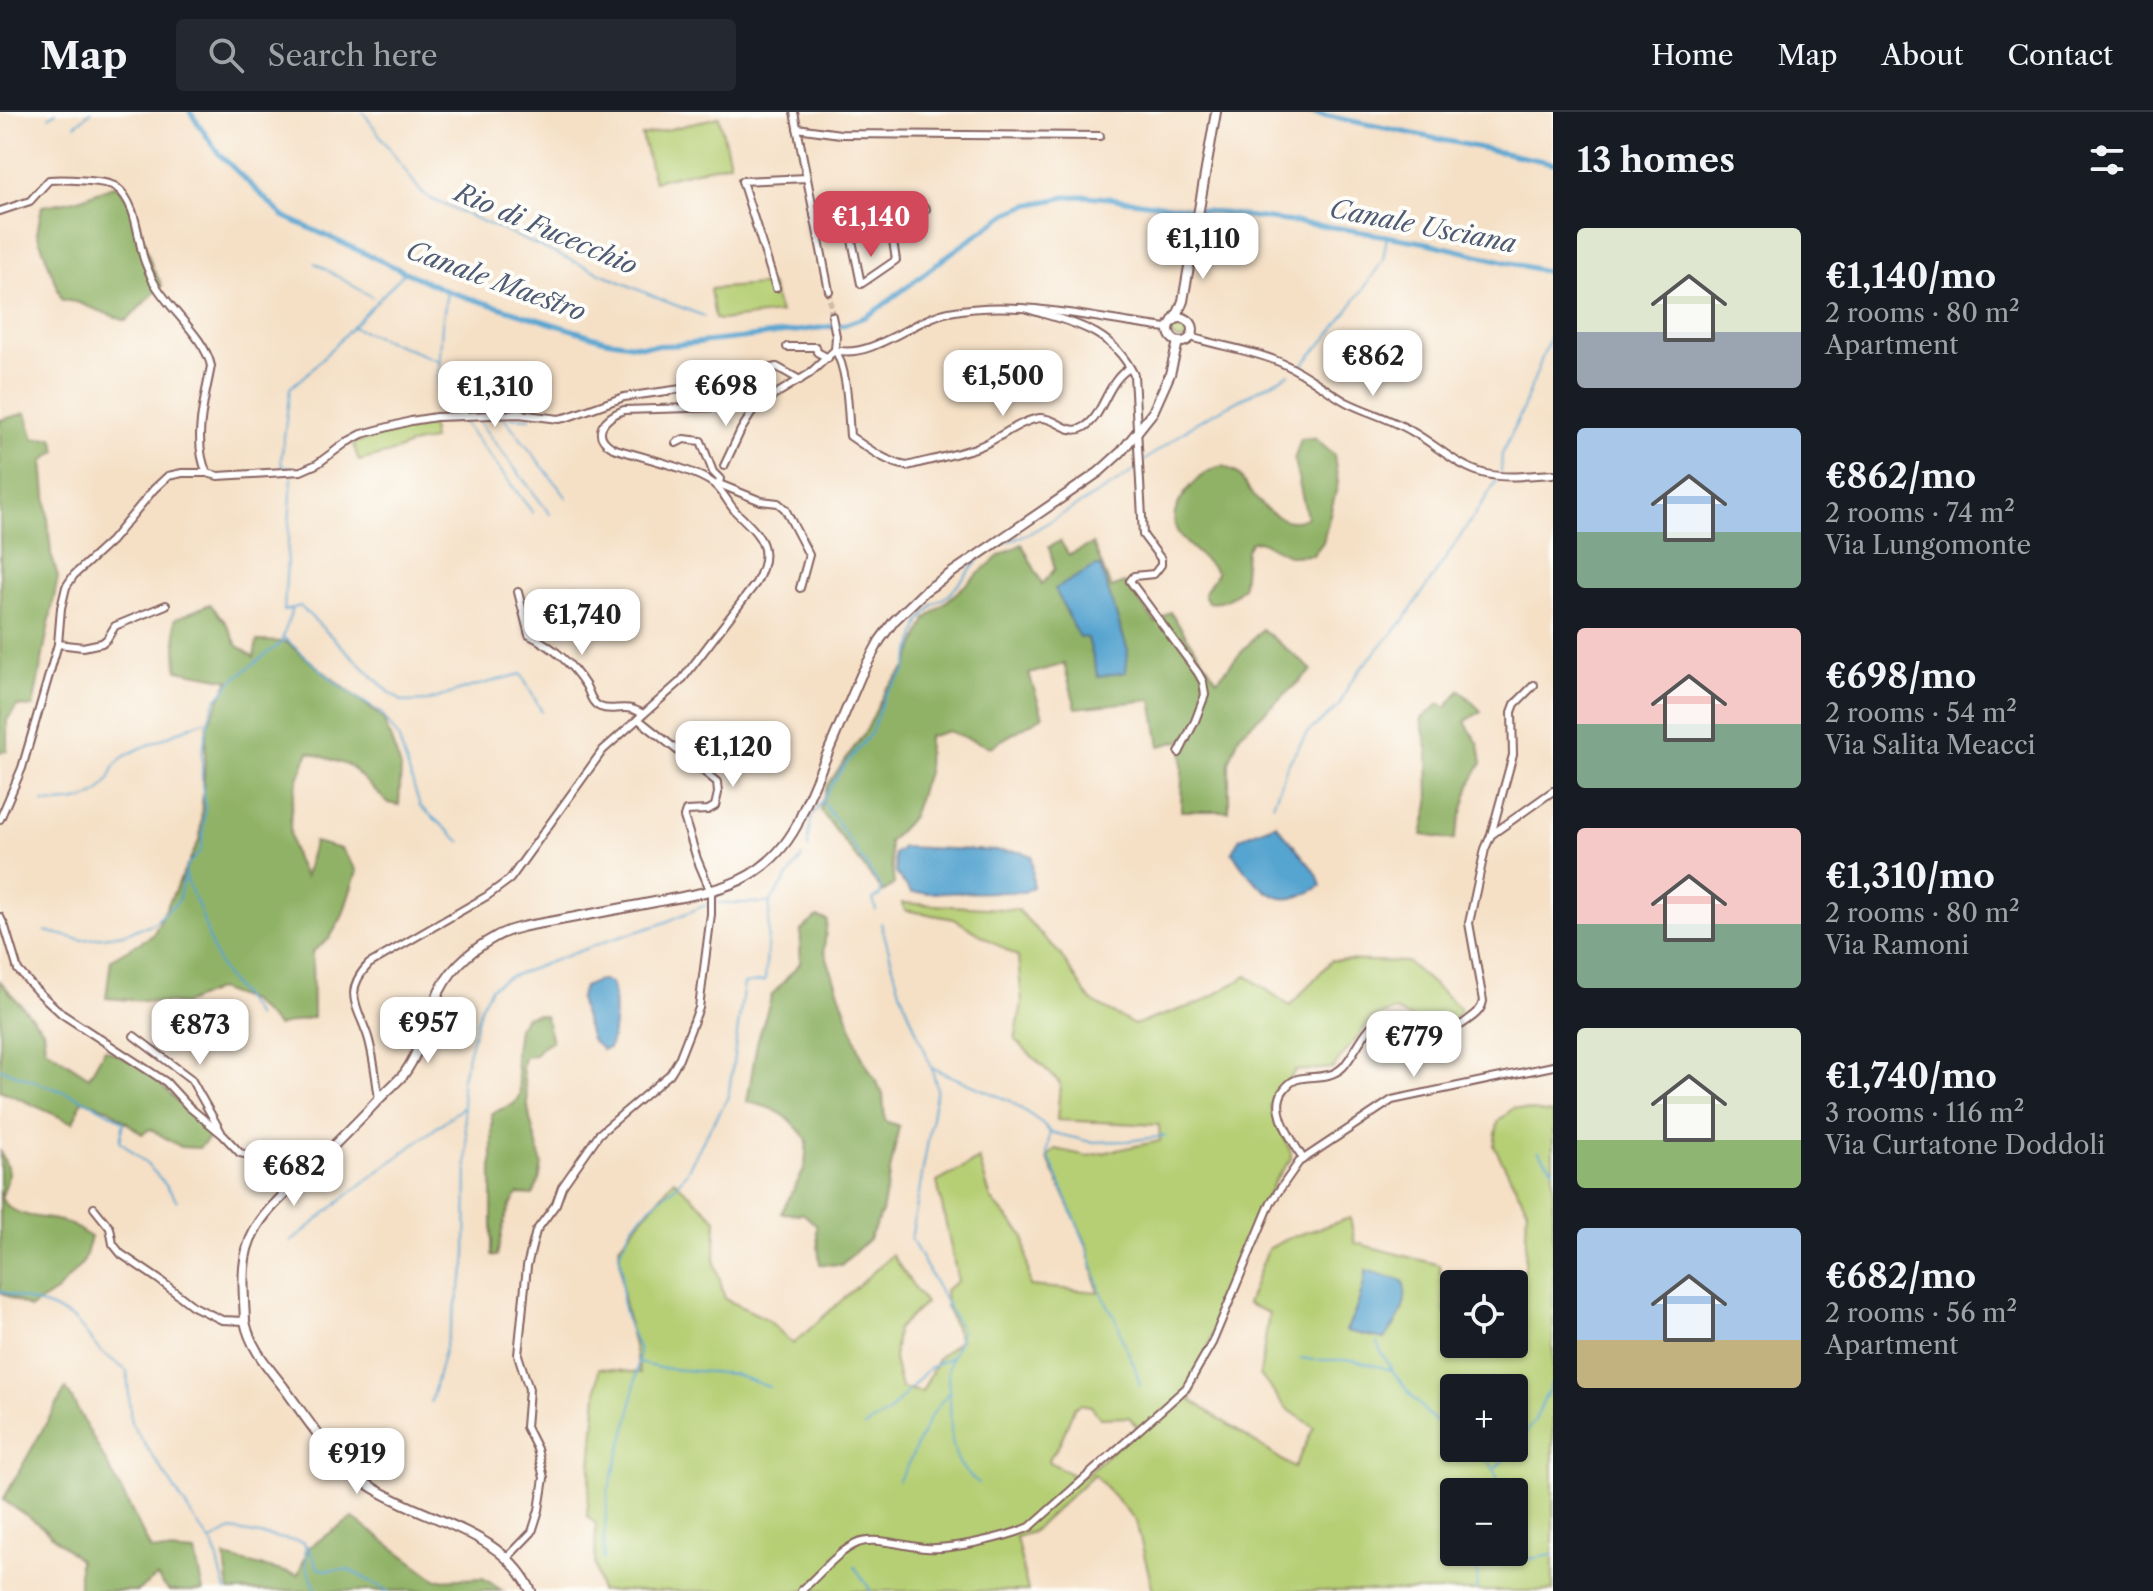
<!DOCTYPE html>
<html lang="en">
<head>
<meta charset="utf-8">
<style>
	:root { --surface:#171b24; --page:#242831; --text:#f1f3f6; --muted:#9ea1a6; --line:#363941; --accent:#d1495b }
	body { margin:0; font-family:"Libre Caslon Text",serif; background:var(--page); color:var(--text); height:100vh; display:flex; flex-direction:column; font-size:30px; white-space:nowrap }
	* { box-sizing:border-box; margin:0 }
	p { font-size:26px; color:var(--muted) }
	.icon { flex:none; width:44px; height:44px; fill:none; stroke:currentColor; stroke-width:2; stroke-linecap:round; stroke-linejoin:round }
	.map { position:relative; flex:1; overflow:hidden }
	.panel { display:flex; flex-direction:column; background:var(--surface); width:600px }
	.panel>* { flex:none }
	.tools { position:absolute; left:1440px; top:1158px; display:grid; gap:16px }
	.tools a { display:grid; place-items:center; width:88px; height:88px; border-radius:8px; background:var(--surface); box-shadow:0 2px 6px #0004; font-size:40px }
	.price { position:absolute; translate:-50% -68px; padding:0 18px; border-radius:16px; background:#fff; color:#222; font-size:26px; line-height:52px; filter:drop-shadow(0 2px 4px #0008) }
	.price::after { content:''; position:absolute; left:50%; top:48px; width:24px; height:18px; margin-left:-12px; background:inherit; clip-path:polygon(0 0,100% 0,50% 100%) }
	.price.active { background:var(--accent); color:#fff }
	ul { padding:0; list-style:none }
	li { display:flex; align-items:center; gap:24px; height:200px; padding:0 24px }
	li span { display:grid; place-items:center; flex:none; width:224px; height:160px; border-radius:8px; color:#555 }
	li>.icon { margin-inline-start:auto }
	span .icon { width:96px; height:96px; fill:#fffc; stroke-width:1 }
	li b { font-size:34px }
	h2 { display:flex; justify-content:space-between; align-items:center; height:96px; padding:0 24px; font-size:34px }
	header { display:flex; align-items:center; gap:48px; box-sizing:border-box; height:112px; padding:0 40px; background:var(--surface); border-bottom:2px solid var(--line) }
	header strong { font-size:38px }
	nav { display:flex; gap:44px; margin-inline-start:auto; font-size:28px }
	.search { width:560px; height:72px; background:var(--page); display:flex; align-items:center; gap:20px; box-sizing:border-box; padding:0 28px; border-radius:8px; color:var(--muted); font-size:30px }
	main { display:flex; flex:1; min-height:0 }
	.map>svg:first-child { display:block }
	.green { fill:#b6cf75; stroke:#807750; stroke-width:2; fill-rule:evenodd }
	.forest { fill:#90b266; stroke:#6d6848; stroke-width:2; fill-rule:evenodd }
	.water { fill:#56a4d0; stroke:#50627e; stroke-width:2 }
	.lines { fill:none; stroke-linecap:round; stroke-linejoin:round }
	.stream { stroke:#56a4d0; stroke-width:2 }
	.canal { stroke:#56a4d0; stroke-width:5 }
	.minor-tunnel { stroke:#d3b9a7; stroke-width:6; stroke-dasharray:6 3; stroke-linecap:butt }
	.minor-casing { stroke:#866361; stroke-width:10 }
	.major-casing { stroke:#866361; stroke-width:12 }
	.minor { stroke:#fff; stroke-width:6 }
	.major { stroke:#fff; stroke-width:8 }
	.labels { text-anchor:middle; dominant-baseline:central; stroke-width:8; stroke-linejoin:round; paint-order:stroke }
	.water-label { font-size:26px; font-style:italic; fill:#4f5b75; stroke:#fdfcf7 }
</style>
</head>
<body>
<header>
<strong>Map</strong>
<div class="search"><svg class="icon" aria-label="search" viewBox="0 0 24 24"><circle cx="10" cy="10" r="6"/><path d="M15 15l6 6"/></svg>Search here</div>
<nav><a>Home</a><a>Map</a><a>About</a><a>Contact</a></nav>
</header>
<main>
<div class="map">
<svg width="1553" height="1479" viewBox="0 0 1553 1479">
	<rect width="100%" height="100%" fill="#fdfcf7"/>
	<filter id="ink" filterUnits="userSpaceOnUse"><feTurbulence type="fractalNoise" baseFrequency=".0125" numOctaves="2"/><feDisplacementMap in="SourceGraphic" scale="16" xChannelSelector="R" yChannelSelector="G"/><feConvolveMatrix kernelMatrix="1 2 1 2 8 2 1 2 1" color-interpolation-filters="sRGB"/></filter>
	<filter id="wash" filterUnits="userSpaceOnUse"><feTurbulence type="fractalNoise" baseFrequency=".006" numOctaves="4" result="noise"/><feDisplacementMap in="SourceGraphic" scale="32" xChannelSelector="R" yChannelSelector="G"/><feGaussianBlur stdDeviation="1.8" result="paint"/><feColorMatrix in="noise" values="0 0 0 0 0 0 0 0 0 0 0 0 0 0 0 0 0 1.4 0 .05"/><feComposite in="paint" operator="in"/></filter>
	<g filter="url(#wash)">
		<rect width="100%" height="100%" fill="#f5e0c6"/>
		<!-- green -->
		<g class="green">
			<polygon points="719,5 730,51 654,69 642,24"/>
			<polygon points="771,172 780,201 721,208 715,207 710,177"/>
			<circle cx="1180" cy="218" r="10"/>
			<polygon points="431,311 433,328 414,331 390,341 359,349 353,331"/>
			<path d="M902,791L1018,798L1059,841L1090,888L1134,913L1200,891L1247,864L1290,894L1332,848L1407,850L1461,897L1451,913L1428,916L1395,898L1372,906L1333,956L1295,959L1270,994L1291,1041V1047L1275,1068L1231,1166L1191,1288L1294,1356L1314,1315L1286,1296L1260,1263L1269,1201L1247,1192L1268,1137L1289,1126L1350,1106L1355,1131L1440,1153L1445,1202L1454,1203V1232H1514V1172H1512L1525,1155L1527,1096L1494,1034L1498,1010L1513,996L1553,1002V1479H1153L1136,1409L1094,1362L1032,1420L1016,1425L1028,1479H600L595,1451L596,1412L587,1404L599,1256L640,1261L623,1186L619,1134L674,1068L716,1107L715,1151L725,1187L767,1207L793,1232L892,1143L925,1191L897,1217L894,1247L901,1276L922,1280L939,1245L960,1228L946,1194L945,1178L958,1169L937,1070L979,1047L991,1087L1024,1124L1030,1174L1098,1180L1088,1135L1047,1046L1055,1037L1088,1044L1160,1029L1159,1013L1057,1008L1060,971L1015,928L1022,891L1018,845L954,807L905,798ZM1366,1159L1384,1227L1346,1219C1357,1199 1363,1182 1366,1159ZM1454,1276H1514V1336H1454ZM1080,1292L1091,1294L1100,1306L1129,1305L1138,1316L1080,1367L1050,1350L1049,1347L1060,1331L1074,1296ZM1454,1380H1514V1440H1454Z"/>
		</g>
		<!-- forest -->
		<g class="forest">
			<polygon points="116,73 131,91 153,157 162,173 126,209 76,190 62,188 37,121 42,94 76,88"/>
			<polygon points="26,301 34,327 53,326 57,339 43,349 51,442 58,465 33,595 17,594 7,608 7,639 0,640 0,308"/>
			<path d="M1314,326L1334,343L1338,371L1323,430L1313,443L1290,444L1260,429L1251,430L1246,438L1243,475C1232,485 1224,493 1208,490L1204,482L1217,461C1195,432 1153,421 1187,379C1197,367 1207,357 1223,354C1228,357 1235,359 1239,363C1243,368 1246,374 1250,379C1262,396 1287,418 1307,405L1294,348L1301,327Z"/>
			<path d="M1060,429L1069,443L1093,432L1111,476L1125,471L1156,511L1170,500L1217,568L1262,517L1312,558L1240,622L1229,650V699H1181L1183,628L1160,634L1152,588L1076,596L1064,552L1029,562L1043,604L990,635L948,619L928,625L927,660L912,705L889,730L894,772L883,780L820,698L827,674L867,617L886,577L906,556L926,507L999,444L1022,432L1042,472L1055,457L1049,435ZM1100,454L1128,539L1098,565L1088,526L1056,477L1094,455Z"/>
			<path d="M210,492L226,511L237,533L254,545L257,529L286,530L383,606L401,656L399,693L388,691L350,654L309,640C295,669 284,708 294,741C296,749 301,758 305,765L314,730L341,737L357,759L342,805L329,827L312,840L313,905L277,914L250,889L218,877L184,892L106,886L111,847L153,823L200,727L207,613L229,568L177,558L175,507Z"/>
			<polygon points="1460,578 1481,599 1465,610 1479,633 1482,651 1471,670 1454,728 1422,723 1429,692 1428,641 1421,607 1439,592 1446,596"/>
			<path d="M817,805L827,808L824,838L862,945L883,982L885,1009L899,1014L882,1100L869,1127L841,1153L820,1152L816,1113L804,1102L781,1101L805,1056L807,1028C788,1003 778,996 747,990L757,931L772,883L800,851L801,818Z"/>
			<polygon points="0,869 43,918 45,936 89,965 105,937 133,950 150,961 173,985 215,1020 199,1036 181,1035 150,1017 142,1022 109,997 82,988 73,1011 0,978"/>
			<path d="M537,902L545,904L552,929L542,934L535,943L524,945L522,956L530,1007L542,1052L539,1069L533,1083L518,1082C503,1100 502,1122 497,1144H492V1001L514,992L520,982L515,940L518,916L525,905Z"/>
			<path d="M0,1040C12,1060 9,1065 1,1086C14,1107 40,1104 61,1109C72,1112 82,1120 91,1125L84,1149L57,1179L30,1196L0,1180Z"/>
			<polygon points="66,1276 122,1380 151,1438 195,1441 203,1479 169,1479 157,1465 137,1479 79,1479 79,1448 36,1410 3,1388"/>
			<polygon points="353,1406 437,1468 483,1466 503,1479 229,1479 225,1445 298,1463 309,1435"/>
		</g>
		<!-- water -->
		<g class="water">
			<polygon points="1100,454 1128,539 1126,560 1098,565 1088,526 1079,525 1055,477 1094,455"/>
			<path d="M1276,712L1317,762L1321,774C1310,781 1291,790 1278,785C1260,779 1241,755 1232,739L1240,726Z"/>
			<polygon points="903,735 1021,740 1032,744 1033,775 1024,780 912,781 896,761 894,742"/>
			<path d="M599,868L611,871C617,887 615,920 609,936L602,938L591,927L579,887L584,875Z"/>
			<path d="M1366,1158L1403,1169C1411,1191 1397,1211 1384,1227L1346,1219C1357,1199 1363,1181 1366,1158Z"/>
		</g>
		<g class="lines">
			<!-- stream -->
			<g class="stream">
				<polyline points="363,0 421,80 431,87 662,188 704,204"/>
				<polyline points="49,5 56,0"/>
				<polyline points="75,13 91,0"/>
				<polyline points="315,151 372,185"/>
				<polyline points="352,215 439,249"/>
				<polyline points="1301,255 1332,220 1367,172 1383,148 1387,124"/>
				<polyline points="436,299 442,213 447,179"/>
				<polyline points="504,305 567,386"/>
				<polyline points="510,305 530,306"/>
				<polyline points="461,307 533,401"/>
				<polyline points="479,310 550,402"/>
				<polyline points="1144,349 1197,310 1289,262"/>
				<polyline points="293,356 283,355 281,349 290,276 311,258 405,160"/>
				<polyline points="1501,360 1502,342 1522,299 1553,217"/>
				<polyline points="292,364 284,499 300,494 388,579 403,590 428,589 471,575 521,562 542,600"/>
				<polyline points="997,434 1030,421 1113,373 1135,358"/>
				<polyline points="284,526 342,576 381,601 398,625 420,694 461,730"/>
				<path d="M43,690C66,692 97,691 109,667C113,659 114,652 122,646C132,639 144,635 156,630C173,622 189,614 207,608"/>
				<polyline points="823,690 881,775 880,784 873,787 876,798"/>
				<polyline points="1273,693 1287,654 1307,621 1339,594 1349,573 1362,555 1404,508 1478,398 1497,368"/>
				<polyline points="808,737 808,724 812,704 841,658 871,621 885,582 905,560 920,509 933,493 950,482 982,444"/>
				<path d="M185,763C189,776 195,786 200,798C207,819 211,839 222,858C232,875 247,888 256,905"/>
				<polyline points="718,791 769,791"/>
				<path d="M881,811L900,879L932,957L937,976L911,1127L961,1218C960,1231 951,1241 949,1254C946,1265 950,1279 950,1291C951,1313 949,1340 964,1358C968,1363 974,1367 978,1371"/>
				<polyline points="45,819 82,828 123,822 154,811 178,789 187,753 199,741 202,733 205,694 202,672 202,641 210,602 215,589 234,567 281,531 292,497"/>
				<path d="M0,956C45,975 82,982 124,1010L120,1029C142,1047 162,1065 177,1089"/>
				<polyline points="934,957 1010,989 1042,1011 1050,1020 1091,1030 1127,1029 1165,1024"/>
				<polyline points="1050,1020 1047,1041 1088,1137 1100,1178 1119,1214 1121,1225 1135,1255 1140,1274"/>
				<polyline points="1538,1039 1553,1057"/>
				<polyline points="291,1130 350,1081 462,996"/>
				<polyline points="0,1179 52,1196 75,1208 99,1238 127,1259 131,1311 200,1416 214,1434 226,1479"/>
				<path d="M1377,1231C1390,1260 1427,1307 1454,1324"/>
				<polyline points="1300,1246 1314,1248 1354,1248 1392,1258"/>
				<polyline points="639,1251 659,1256 733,1262 769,1275"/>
				<polyline points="431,1290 466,1153 467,1032 461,969 481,894 491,876 504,867 604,830 661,812 706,793"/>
				<polyline points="864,1315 888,1301 928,1257 950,1245"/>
				<polyline points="1514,1335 1534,1310 1553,1268"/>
				<path d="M1472,1336C1493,1350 1495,1356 1501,1380"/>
				<polyline points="1496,1356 1513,1337"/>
				<polyline points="898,1369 906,1357 929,1307 948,1281"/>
				<polyline points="212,1429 231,1418 302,1430 308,1435 318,1456 326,1458 349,1458 388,1479"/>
				<polyline points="305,1434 307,1456 317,1479"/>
				<polyline points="1493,1440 1499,1440"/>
				<polyline points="1504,1440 1529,1447 1553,1443"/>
				<polyline points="604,1448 604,1425 608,1380 630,1303 639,1244 639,1238 628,1213 622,1188 622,1160 619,1141 633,1113 654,1091 675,1075 686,1061 711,1014 728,987 744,872 765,869 770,790 802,745"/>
				<polyline points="855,1455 871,1479"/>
				<polyline points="1476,1479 1478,1459 1484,1440"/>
			</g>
			<!-- canal -->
			<g class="canal">
				<polyline points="190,0 219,42 283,104 447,179 605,228 642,234 676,233 742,226 843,213 865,205 882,194 951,141 1008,101 1028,93 1066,85 1087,84 1108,86 1339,116 1427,131 1553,161"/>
				<polyline points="1297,0 1309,0 1553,51"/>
			</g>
		</g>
	</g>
	<g filter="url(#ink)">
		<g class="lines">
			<!-- minor-tunnel -->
			<polyline class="minor-tunnel" points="829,179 832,204"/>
			<defs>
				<g id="minor">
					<polyline points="794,0 829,179"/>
					<polyline points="797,16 840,22 1100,24"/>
					<path d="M0,99L30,89L49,68C62,67 106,68 116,75C136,90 137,122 143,144C145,152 149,159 152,167C167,196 205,225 211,254C205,287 192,329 207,361"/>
					<polyline points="846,99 861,172 896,148 888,98"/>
					<polyline points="814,103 840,99 926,97"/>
					<polyline points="776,176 742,69 807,66"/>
					<path d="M1027,197C1072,211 1111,216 1134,263L1143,423L1161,447V453L1154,462L1134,464L1130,469L1198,561L1203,570L1205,583L1195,609L1179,641"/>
					<path d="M832,204L836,224L835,238C848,258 848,300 850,324C867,336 886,350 907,354C930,348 955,343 978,335C997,328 1021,308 1040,306C1057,305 1069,326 1086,314C1104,302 1107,268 1130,256"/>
					<path d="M1191,225C1221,235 1254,238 1284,252C1307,262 1325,278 1346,290C1368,301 1392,307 1413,320C1438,334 1457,355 1486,362C1508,367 1531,363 1553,362"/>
					<polyline points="787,235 816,235 817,240 828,246"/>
					<path d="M835,238C872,248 913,207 949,200C1022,186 1096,208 1168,216"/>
					<polyline points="676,331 684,327 701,329 713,360 720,367 718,374"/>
					<polyline points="724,354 741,318 756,294"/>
					<polyline points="719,372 761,389 778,391 785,397 809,443 800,476"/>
					<path d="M518,480L529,523C552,534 572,552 586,574C590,581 591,591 600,595C614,601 624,590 643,602"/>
					<polyline points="58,532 83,535 102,531 107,527 115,514 166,493"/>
					<polyline points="0,707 22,656 58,532 61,496 66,475 74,463 111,429 154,377 168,364 182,361 207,361 218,364 301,359 317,352 347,330 362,322 411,309 436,305 519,302 559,307 568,305 624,285 710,273 734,263 777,255 800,268"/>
					<polyline points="1491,723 1513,643 1512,600 1515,592 1534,573"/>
					<polyline points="0,805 5,815 18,858 36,878 62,902 166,970 189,995 223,1023 240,1041 252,1044 315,1036 323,1044"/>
					<polyline points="134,924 191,967 221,1020"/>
					<path d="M379,987C376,967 374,945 368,925C358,895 342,880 369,852L487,784L510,767L603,638L681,569L756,471C774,437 762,425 737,401C728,392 724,380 714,372C692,356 640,345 613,336C589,322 605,305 624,298L756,294L809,262L835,238"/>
					<path d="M1303,1047C1293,1028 1270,1000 1283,979C1288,972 1293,967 1303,966C1317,964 1332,966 1343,955C1357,940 1366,909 1387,905C1408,900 1421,931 1443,924C1450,921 1457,915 1464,911C1473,904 1481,900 1483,889L1469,811L1485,737L1491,723L1553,679"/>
					<polyline points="94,1096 110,1116 113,1132 121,1142 158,1167 193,1194 222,1208 245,1209"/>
					<polyline points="508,1445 532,1420 539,1398 544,1366 537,1337 526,1315 529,1277 518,1243 527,1154 536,1119 556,1092 562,1075 599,1022 670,962 679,947 699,896 711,802 711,780 697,747 684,705 686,699 708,698 715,694 718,681 717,670 638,607"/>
					<path d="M801,1479C817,1465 839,1438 858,1431C875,1424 907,1435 926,1436C950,1438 1007,1425 1030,1415L1186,1276L1212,1231L1271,1090L1299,1050L1392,988L1553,954"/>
				</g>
				<g id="major">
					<circle cx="1181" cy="218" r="12"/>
					<polyline points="1173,208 1179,199 1183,189 1216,0"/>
					<path d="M531,1479C503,1418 422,1408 370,1374C334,1350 310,1311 285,1277C269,1256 250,1236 245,1209C244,1181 239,1146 254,1120C264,1100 282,1085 297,1070C324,1043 352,1016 378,988C387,979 396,971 404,962C420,940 425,915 435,890C445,861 469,839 495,825C514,814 539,812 560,808C591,802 623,796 655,790C716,779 765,772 797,713L861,563L880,528L894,509L925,479L1073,378L1099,360L1121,340L1153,300L1170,262L1178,230"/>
				</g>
			</defs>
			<!-- minor casing -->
			<use href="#minor" class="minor-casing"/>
			<!-- major casing -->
			<use href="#major" class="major-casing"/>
			<!-- minor -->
			<use href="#minor" class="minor"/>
			<!-- major -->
			<use href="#major" class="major"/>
		</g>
	</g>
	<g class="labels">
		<!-- water labels -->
		<g class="water-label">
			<text transform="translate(1423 114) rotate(11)">Canale Usciana</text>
			<text transform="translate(546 117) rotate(23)">Rio di Fucecchio</text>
			<text transform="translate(496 169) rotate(20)">Canale Maestro</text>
		</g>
	</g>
</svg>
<div class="tools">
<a><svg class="icon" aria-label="locate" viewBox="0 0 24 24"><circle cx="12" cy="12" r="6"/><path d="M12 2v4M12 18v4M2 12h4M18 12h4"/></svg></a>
<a>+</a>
<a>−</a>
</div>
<b class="price active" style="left:871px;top:147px">€1,140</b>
<b class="price" style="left:1203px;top:169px">€1,110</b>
<b class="price" style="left:1373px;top:286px">€862</b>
<b class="price" style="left:1003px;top:306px">€1,500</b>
<b class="price" style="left:726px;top:316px">€698</b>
<b class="price" style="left:495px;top:317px">€1,310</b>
<b class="price" style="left:582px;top:545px">€1,740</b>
<b class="price" style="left:733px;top:677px">€1,120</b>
<b class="price" style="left:428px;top:953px">€957</b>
<b class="price" style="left:200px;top:955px">€873</b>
<b class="price" style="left:1414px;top:967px">€779</b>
<b class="price" style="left:294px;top:1096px">€682</b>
<b class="price" style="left:357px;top:1384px">€919</b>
</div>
<section class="panel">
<h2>13 homes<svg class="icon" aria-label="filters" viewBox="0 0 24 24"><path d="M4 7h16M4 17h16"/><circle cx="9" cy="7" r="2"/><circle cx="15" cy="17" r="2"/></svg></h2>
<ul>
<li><span style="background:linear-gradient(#dfe7d0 65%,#9aa5b1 0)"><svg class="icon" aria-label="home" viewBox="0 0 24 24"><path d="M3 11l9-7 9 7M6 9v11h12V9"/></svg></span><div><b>€1,140/mo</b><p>2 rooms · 80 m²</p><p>Apartment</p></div></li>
<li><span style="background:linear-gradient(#a9c7e8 65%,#7fa58c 0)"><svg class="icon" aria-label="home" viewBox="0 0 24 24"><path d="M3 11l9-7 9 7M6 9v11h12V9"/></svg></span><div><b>€862/mo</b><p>2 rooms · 74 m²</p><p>Via Lungomonte</p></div></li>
<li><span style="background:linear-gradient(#f6c9c9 60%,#7fa58c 0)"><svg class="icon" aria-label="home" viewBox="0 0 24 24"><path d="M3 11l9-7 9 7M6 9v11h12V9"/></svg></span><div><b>€698/mo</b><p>2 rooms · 54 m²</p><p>Via Salita Meacci</p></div></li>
<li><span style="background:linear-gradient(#f6c9c9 60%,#7fa58c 0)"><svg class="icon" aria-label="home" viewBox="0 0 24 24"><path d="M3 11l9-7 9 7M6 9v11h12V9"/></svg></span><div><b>€1,310/mo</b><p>2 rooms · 80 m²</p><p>Via Ramoni</p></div></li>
<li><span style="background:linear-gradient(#dfe7d0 70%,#8fb573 0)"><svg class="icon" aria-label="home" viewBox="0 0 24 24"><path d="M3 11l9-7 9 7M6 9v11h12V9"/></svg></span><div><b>€1,740/mo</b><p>3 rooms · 116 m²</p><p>Via Curtatone Doddoli</p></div></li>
<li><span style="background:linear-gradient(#a9c7e8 70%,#c2b280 0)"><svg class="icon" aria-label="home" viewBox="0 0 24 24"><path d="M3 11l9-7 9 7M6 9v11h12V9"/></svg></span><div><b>€682/mo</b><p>2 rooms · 56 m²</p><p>Apartment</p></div></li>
</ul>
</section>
</main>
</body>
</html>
